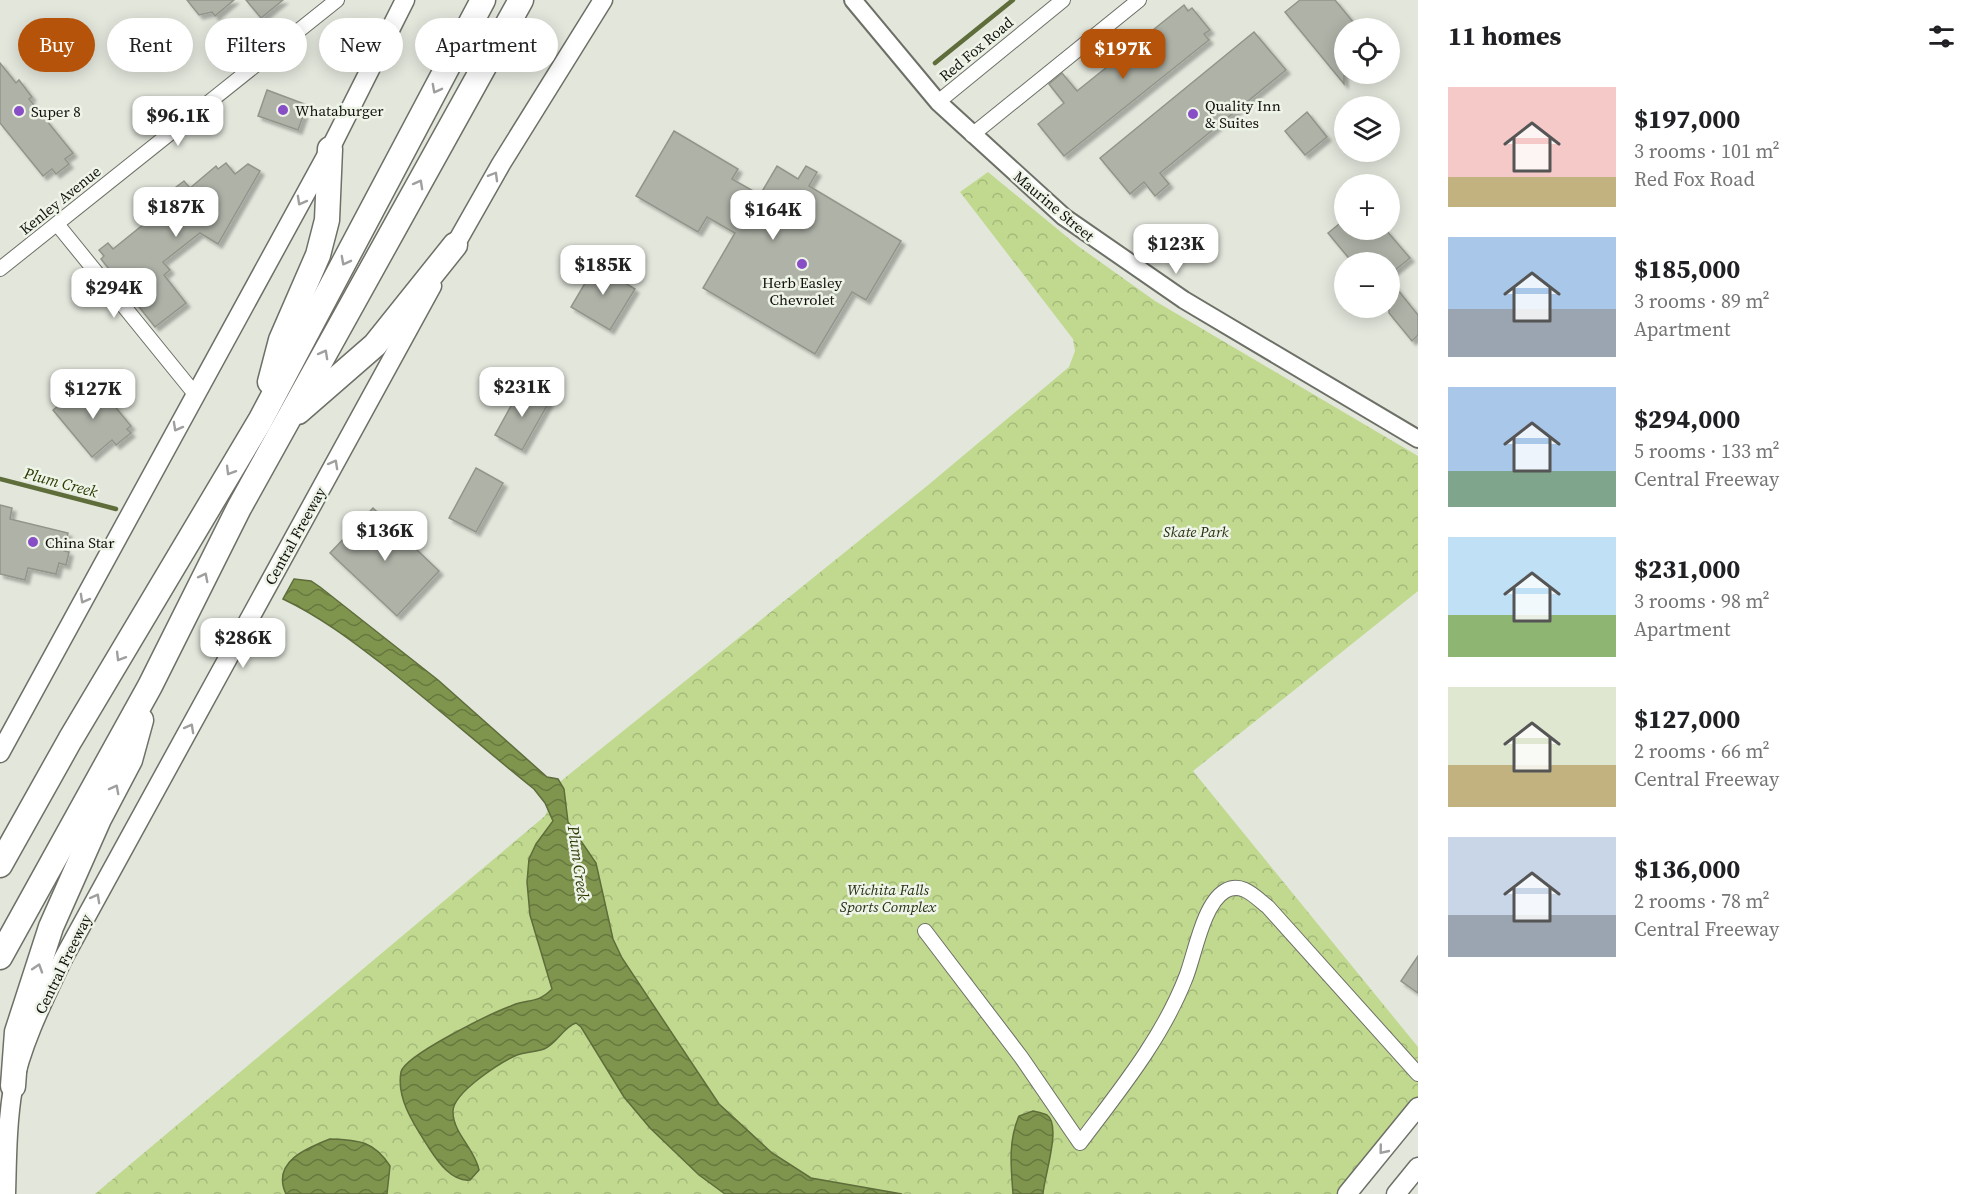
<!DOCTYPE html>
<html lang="en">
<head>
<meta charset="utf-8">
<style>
	:root { --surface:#fff; --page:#f2f2f2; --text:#202124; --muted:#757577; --accent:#b45309 }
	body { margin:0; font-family:"Source Serif 4",serif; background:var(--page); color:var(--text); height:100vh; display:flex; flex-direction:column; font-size:22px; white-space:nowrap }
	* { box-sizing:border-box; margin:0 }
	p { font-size:20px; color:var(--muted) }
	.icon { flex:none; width:33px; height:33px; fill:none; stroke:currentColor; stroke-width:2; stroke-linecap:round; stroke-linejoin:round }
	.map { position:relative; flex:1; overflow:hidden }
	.details { display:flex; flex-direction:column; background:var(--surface); width:570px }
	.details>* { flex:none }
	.hud { position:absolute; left:18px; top:18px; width:570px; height:54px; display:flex; gap:12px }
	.controls { position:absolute; left:1334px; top:18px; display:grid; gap:12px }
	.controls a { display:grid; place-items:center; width:66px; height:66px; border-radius:50%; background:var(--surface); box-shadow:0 3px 15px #0003; font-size:30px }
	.price { position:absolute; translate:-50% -51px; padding:0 14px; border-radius:12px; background:#fff; color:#222; font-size:20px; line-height:39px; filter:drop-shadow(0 2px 3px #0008) }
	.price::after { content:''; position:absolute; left:50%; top:36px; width:18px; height:14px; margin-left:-9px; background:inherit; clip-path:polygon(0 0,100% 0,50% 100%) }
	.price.selected { background:var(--accent); color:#fff }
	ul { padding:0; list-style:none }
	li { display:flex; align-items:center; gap:18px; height:150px; padding:0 30px }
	li span { display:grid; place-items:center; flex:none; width:168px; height:120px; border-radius:0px; color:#555 }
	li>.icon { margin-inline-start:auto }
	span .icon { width:72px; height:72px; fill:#fffc; stroke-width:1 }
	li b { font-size:26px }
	h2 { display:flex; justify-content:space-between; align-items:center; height:72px; padding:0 30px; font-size:26px }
	.tag { padding:0 21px; border-radius:27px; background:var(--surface); box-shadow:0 3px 15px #0003; font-size:21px; line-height:54px }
	.tag.selected { background:var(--accent); color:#fff }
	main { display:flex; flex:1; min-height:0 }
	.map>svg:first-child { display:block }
	.park { fill:url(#park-crowns) }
	.water { fill:url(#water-waves); stroke:#5e6d3a; stroke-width:1.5 }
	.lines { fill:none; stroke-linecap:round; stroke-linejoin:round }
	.stream { stroke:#5e6d3a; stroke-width:4.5 }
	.building { fill:#aeb2a7; stroke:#91958a; stroke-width:1.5; filter:url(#shadow) }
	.minor-casing { stroke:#6c7066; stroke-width:16 }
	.tertiary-casing { stroke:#6c7066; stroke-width:20 }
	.secondary-casing { stroke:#6c7066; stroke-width:21 }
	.motorway-casing { stroke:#6c7066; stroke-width:27 }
	.minor { stroke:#fff; stroke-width:14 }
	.tertiary { stroke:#fff; stroke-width:16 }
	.secondary { stroke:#fff; stroke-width:18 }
	.motorway { stroke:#fff; stroke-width:24 }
	.oneway { stroke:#9fa09e }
	.poi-dot { fill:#884ec5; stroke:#eff4e8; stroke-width:2 }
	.labels { text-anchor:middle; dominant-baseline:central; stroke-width:5; stroke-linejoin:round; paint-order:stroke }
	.street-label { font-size:15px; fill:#10110d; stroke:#eff4e8 }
	.poi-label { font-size:15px; fill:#10110d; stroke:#eff4e8; text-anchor:start }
	.park-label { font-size:15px; font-style:italic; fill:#262f10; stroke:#eff4e8 }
	.water-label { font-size:16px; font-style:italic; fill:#2c3a02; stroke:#eff4e8 }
</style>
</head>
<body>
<main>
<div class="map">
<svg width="1418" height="1194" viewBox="0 0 1418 1194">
	<defs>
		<pattern id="park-crowns" width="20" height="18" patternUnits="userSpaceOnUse" patternTransform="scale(1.5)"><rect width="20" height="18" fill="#c0d98f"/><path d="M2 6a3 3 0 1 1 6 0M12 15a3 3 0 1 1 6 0" fill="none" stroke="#a4b97a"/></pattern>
		<pattern id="water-waves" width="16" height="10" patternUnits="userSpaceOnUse" patternTransform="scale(1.5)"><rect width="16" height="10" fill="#7f954e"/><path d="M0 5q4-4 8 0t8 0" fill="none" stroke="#67783f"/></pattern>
		<filter id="shadow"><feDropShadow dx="4" dy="4" stdDeviation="1.5" flood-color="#0004"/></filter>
	</defs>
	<rect width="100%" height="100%" fill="#e2e6db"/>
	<!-- park -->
	<polygon class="park" points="988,172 1078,246 1155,301 1418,456 1418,591 1193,771 1418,1047 1418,1101 1343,1194 95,1194 545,816 561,781 927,486 1069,367 1075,351 1073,339 960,192"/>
	<!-- water -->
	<g class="water">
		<path d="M294,579L311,581L320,587L438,680L547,777L558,779L564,789L568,822L596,863L613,939L622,958L719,1104L772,1153L811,1178L902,1194H725L699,1175L650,1128L624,1097L581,1027L576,1023C563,1027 557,1044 544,1049C536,1052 526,1052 517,1055C501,1062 452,1093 453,1112C453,1133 475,1149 479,1170L470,1180C452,1182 438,1162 429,1148C415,1126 396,1099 401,1072C405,1055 492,1013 511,1006C528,998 536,1005 552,989L530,915L527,882L529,859L536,844L553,821L545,803L534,789C483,748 434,705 382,664C351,640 319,616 283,599Z"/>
		<path d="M1033,1111C1037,1112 1043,1113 1047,1115C1062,1125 1044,1177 1043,1194H1013C1011,1167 1008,1141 1019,1116Z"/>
		<path d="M330,1139C359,1140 374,1141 390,1166L387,1194H286C271,1162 307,1148 330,1139Z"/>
	</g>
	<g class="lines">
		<!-- stream -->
		<g class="stream">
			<polyline points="935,63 1013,0"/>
			<polyline points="0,479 116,509"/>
		</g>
	</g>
	<!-- building -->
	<g class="building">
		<polygon points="187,0 234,0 215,16 212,12 199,15"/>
		<polygon points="246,0 283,0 261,18"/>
		<polygon points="1300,0 1335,0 1358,28 1344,28 1344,84 1285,12"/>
		<polygon points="1184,5 1188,11 1192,8 1210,30 1204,34 1209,40 1064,156 1038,124 1064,103 1049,84 1062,73 1077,91"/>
		<polygon points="1254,32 1286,70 1160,173 1169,184 1155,196 1144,182 1130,194 1100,158"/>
		<polygon points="0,63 16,83 19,80 32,97 29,99 73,153 65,159 69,164 56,174 52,169 43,176 0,123"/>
		<polygon points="267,90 307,105 298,130 258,116"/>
		<polygon points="1307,112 1327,137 1305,155 1285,131"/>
		<polygon points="674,131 738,169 732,179 760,195 777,166 798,179 806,166 817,172 809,186 901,241 866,300 852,292 815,354 703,288 735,233 707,217 698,232 636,196"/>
		<polygon points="226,163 235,174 248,164 260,171 218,244 200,233 163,262 170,270 164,275 186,303 155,327 101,259 104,256 99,250 108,243 113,249 176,198 171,191 184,181 190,188 216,166 218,169"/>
		<polygon points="1344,220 1344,230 1386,230 1410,258 1389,275 1389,262 1352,262 1328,233"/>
		<polygon points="598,261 623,276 620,280 635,289 610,330 571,307"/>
		<polygon points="1389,279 1418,315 1418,335 1412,341 1389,313"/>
		<polygon points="84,385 95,398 103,392 131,426 127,429 131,433 116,445 112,440 92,457 53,410"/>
		<polygon points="522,386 549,402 522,450 495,435"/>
		<polygon points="476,468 503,483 476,532 449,518"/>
		<polygon points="0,505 12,508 10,519 68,533 64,551 69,552 66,565 59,563 56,574 28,568 25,580 0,574"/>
		<polygon points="373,508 439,571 397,616 330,553"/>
		<polygon points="1418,956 1418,993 1401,981"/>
	</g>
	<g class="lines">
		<defs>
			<g id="minor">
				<polyline points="938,102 1063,0"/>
				<polyline points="972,135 1139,0"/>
				<polyline points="57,224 195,394"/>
				<polyline points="0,269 337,0"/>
				<path d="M925,931L1021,1057L1080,1143C1119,1091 1162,1039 1186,977C1195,954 1203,904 1225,891C1242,881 1255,897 1268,907L1418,1074"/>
			</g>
			<polyline id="tertiary" points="853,0 938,102 1064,217 1184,300 1418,439"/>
			<g id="secondary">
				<polyline points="450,254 501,164 603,0"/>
				<polyline points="0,753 330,149 405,0"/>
				<path d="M6,1194C7,1159 7,1123 13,1088C20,1047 45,997 63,959L432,286"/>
				<polyline points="1347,1194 1418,1107"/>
				<polyline points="1396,1194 1418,1167"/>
			</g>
			<g id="motorway">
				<polyline points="270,382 281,340 318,255 327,220 330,149"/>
				<polyline points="298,412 375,345 455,245"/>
				<polyline points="0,865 70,740 260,421 483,0"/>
				<polyline points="0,957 150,686 239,508 521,0"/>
				<polyline points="13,1086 17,1032 51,927 99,819 130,760 141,720"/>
			</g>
		</defs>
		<!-- minor casing -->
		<use href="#minor" class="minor-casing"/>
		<!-- tertiary casing -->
		<use href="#tertiary" class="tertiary-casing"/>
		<!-- secondary casing -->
		<use href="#secondary" class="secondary-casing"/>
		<!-- motorway casing -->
		<use href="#motorway" class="motorway-casing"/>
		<!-- minor -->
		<use href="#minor" class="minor"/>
		<!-- tertiary -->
		<use href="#tertiary" class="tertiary"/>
		<!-- secondary -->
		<use href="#secondary" class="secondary"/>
		<!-- motorway -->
		<use href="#motorway" class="motorway"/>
	</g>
	<!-- one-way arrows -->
	<defs><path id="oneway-chevron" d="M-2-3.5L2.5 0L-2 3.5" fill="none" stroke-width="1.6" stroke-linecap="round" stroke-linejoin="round" transform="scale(1.5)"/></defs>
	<g class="oneway">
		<use href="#oneway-chevron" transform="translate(436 89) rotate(118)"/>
		<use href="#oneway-chevron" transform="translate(494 176) rotate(-60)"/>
		<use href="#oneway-chevron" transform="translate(419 184) rotate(-61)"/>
		<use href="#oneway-chevron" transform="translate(301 201) rotate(119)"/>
		<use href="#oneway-chevron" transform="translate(345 261) rotate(118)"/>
		<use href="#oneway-chevron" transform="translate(324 354) rotate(-61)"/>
		<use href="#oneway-chevron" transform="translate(177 427) rotate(119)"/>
		<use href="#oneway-chevron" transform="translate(334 464) rotate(-61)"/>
		<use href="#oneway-chevron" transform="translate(230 471) rotate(121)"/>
		<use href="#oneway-chevron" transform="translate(204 577) rotate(-63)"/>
		<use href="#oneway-chevron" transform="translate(84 599) rotate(119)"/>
		<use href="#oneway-chevron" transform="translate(120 657) rotate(121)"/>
		<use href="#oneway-chevron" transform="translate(190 728) rotate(-61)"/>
		<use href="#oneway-chevron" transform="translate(115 789) rotate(-62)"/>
		<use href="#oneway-chevron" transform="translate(96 898) rotate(-61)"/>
		<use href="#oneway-chevron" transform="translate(38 968) rotate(-72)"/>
		<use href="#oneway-chevron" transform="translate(1383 1150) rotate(129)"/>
	</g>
	<!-- markers -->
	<g class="poi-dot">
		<circle cx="283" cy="110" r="6"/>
		<circle cx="19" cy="111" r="6"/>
		<circle cx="1193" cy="114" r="6"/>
		<circle cx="802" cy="264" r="6"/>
		<circle cx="33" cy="542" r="6"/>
	</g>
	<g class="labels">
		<!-- street labels -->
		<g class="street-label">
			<text transform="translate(976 49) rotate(-40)">Red Fox Road</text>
			<text transform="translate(60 200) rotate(-39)">Kenley Avenue</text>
			<text transform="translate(1054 206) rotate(40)">Maurine Street</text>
			<text transform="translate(295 536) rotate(-61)">Central Freeway</text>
			<text transform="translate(63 964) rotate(-64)">Central Freeway</text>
		</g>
		<!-- poi labels -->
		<g class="poi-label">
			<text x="1205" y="105">Quality Inn<tspan x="1205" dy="17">&amp; Suites</tspan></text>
			<text x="295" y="110">Whataburger</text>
			<text x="31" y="111">Super 8</text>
			<text x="802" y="282" text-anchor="middle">Herb Easley<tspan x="802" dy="17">Chevrolet</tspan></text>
			<text x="45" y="542">China Star</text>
		</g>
		<!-- park labels -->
		<g class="park-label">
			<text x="1196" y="531">Skate Park</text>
			<text x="888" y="889">Wichita Falls<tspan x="888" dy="17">Sports Complex</tspan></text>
		</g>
		<!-- water labels -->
		<g class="water-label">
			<text transform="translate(61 482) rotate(15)">Plum Creek</text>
			<text transform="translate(579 863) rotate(82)">Plum Creek</text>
		</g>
	</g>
</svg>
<div class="controls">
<a><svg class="icon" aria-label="locate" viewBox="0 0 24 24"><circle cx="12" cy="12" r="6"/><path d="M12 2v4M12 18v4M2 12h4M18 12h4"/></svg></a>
<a><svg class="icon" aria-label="layers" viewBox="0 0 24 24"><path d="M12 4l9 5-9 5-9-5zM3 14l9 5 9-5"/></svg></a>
<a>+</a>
<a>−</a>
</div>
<b class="price selected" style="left:1123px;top:80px">$197K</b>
<b class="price" style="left:178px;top:147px">$96.1K</b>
<b class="price" style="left:176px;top:238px">$187K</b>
<b class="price" style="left:773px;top:241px">$164K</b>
<b class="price" style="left:1176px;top:275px">$123K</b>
<b class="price" style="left:603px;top:296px">$185K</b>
<b class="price" style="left:114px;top:319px">$294K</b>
<b class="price" style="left:522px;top:418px">$231K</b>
<b class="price" style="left:93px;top:420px">$127K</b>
<b class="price" style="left:385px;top:562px">$136K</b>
<b class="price" style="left:243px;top:669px">$286K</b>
<div class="hud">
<a class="tag selected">Buy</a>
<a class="tag">Rent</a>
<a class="tag">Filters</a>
<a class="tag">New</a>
<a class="tag">Apartment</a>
</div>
</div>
<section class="details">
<h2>11 homes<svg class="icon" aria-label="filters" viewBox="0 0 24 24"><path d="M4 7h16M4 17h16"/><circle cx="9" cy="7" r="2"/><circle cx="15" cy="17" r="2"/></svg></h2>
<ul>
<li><span style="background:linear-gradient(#f6c9c9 75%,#c2b280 0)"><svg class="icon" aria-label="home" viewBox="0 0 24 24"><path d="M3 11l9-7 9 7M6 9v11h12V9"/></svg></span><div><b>$197,000</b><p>3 rooms · 101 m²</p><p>Red Fox Road</p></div></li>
<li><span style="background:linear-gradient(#a9c7e8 60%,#9aa5b1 0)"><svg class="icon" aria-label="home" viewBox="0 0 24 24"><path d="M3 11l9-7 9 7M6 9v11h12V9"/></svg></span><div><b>$185,000</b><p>3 rooms · 89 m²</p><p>Apartment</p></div></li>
<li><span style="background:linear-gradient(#a9c7e8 70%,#7fa58c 0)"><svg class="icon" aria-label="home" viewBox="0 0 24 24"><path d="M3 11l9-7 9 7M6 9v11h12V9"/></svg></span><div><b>$294,000</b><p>5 rooms · 133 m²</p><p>Central Freeway</p></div></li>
<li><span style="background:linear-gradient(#bfe0f5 65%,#8fb573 0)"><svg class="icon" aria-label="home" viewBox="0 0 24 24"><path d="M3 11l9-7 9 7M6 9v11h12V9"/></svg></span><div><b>$231,000</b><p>3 rooms · 98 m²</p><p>Apartment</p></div></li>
<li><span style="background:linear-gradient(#dfe7d0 65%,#c2b280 0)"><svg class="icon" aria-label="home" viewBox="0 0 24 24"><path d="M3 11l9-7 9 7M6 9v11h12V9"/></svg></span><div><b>$127,000</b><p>2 rooms · 66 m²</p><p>Central Freeway</p></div></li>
<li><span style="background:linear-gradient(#c9d6e8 65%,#9aa5b1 0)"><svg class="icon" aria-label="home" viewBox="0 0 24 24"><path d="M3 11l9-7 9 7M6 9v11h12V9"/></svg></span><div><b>$136,000</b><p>2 rooms · 78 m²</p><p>Central Freeway</p></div></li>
</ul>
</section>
</main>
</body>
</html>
